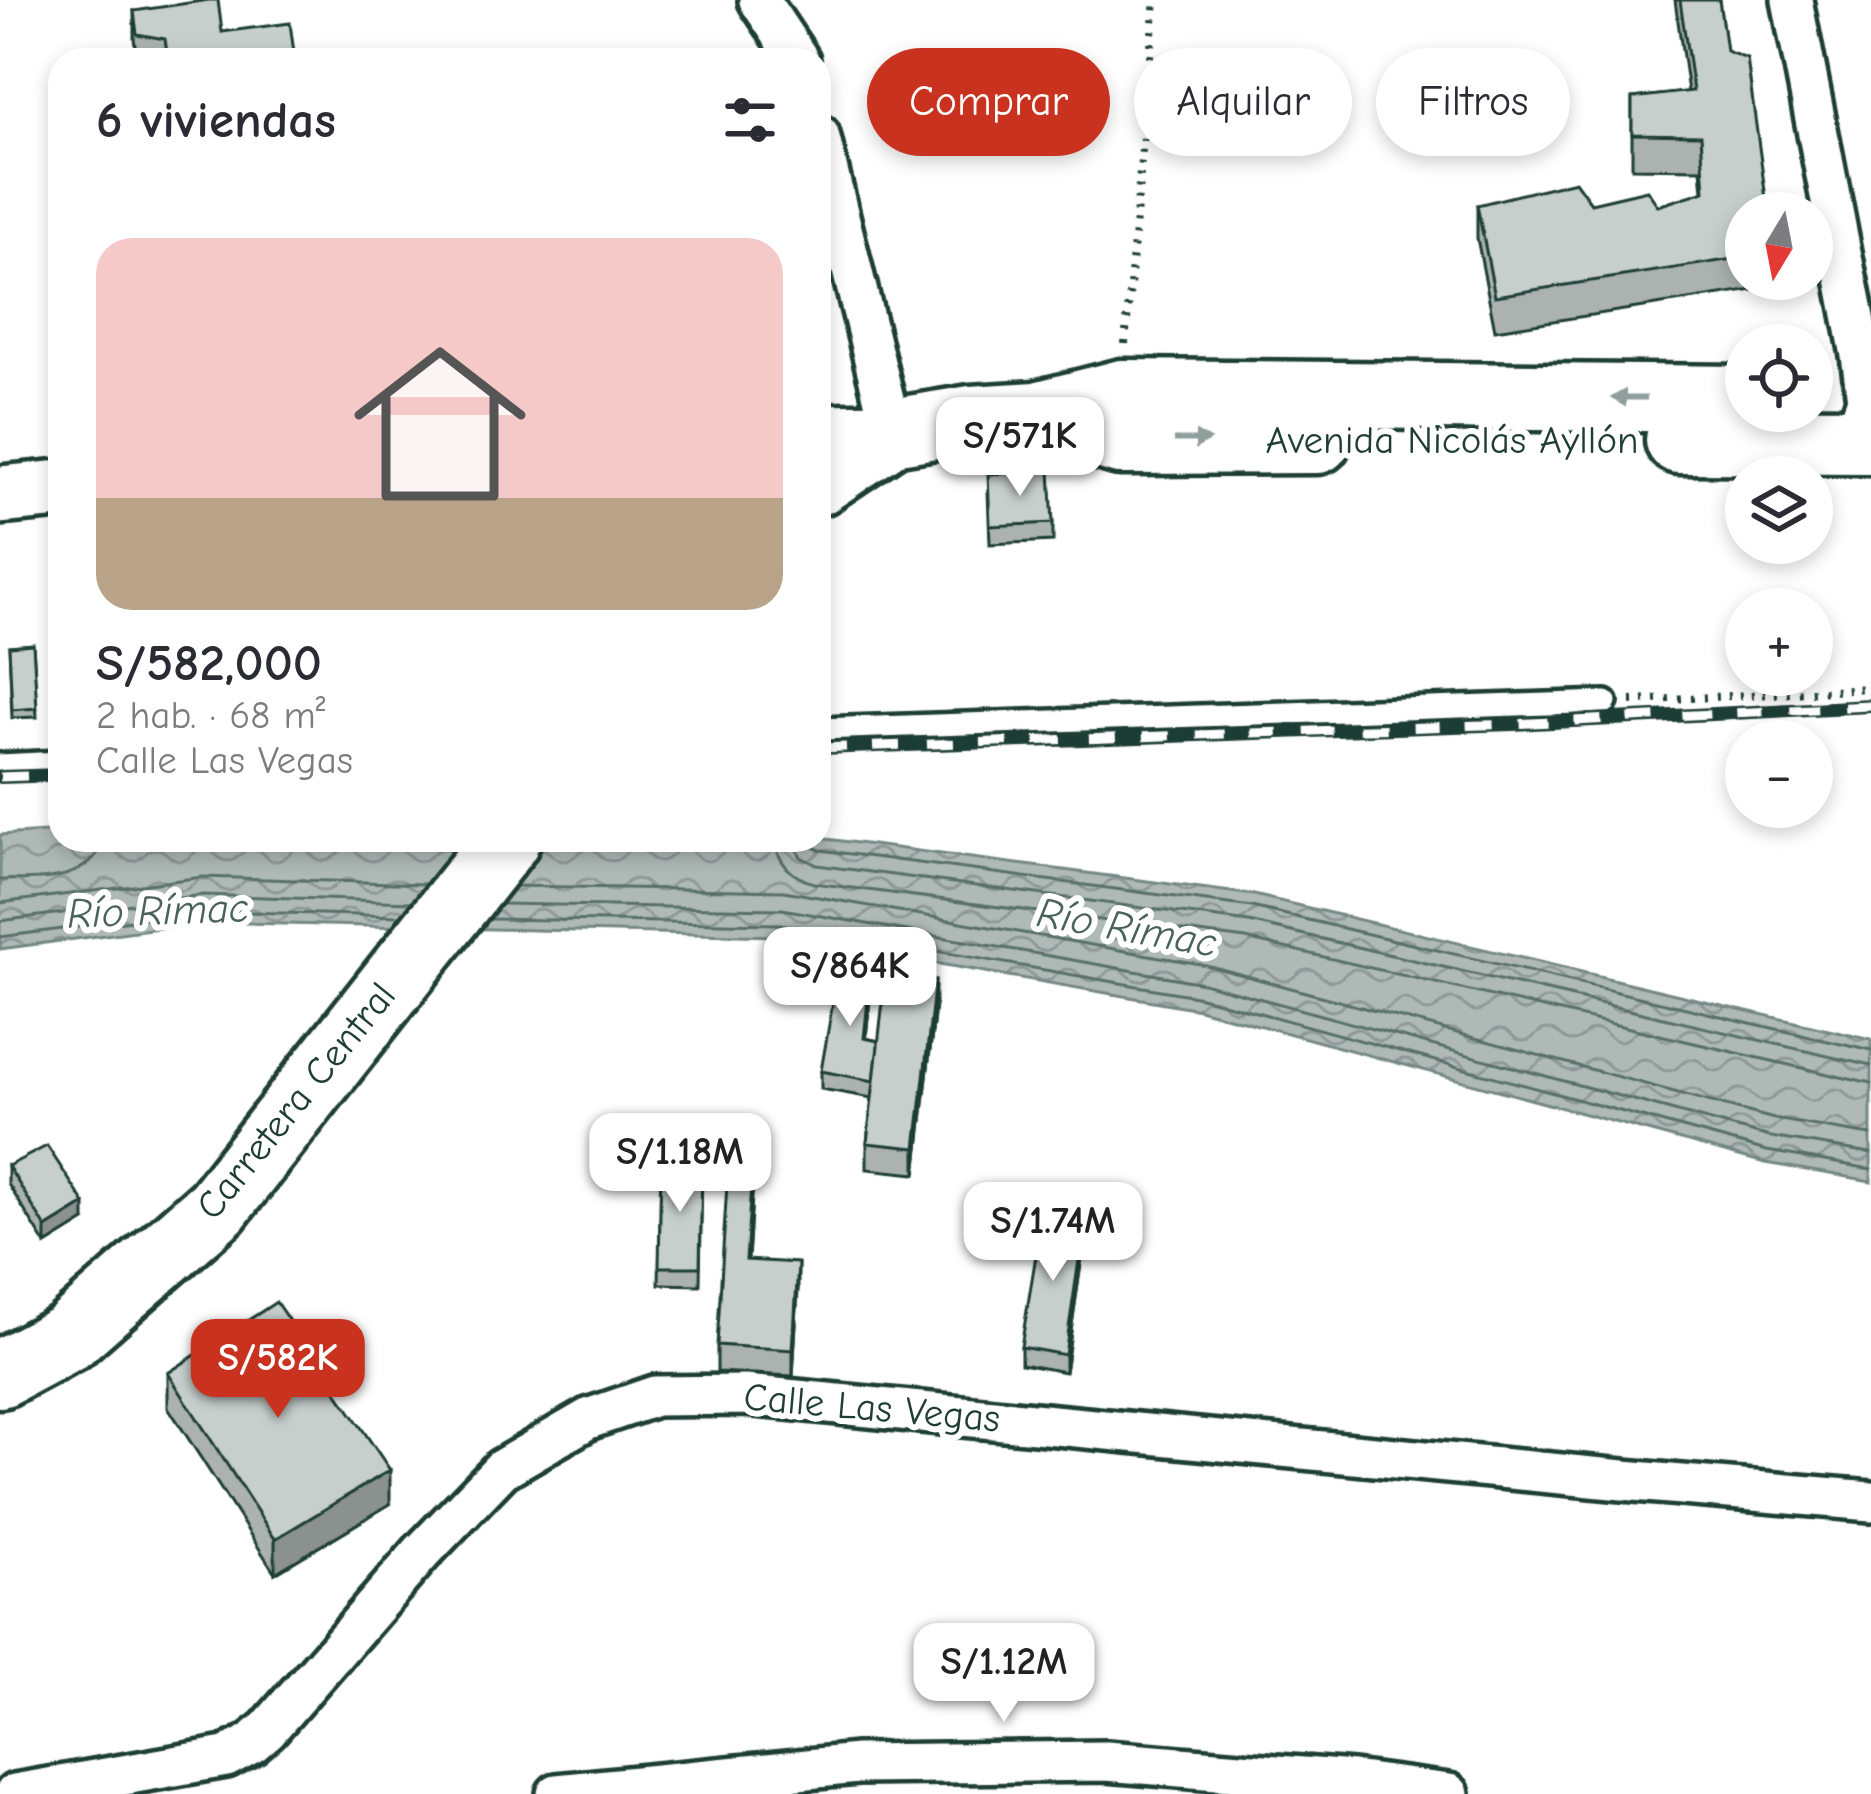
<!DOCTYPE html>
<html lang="es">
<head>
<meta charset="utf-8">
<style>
	:root { --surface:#fff; --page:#f7f7f7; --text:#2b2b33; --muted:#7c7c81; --accent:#c8321e }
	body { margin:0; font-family:"Comic Neue",sans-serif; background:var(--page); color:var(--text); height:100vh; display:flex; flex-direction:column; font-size:45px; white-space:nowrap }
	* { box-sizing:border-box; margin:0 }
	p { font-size:39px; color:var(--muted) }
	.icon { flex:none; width:66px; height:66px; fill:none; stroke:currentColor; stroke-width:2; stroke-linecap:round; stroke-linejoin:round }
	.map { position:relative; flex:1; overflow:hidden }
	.side { position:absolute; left:48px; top:48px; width:783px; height:804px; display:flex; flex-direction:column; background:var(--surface); border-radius:36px; box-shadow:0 6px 18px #0003 }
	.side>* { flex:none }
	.guide { position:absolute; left:867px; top:48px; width:822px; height:108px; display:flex; gap:24px }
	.needle { width:78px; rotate:190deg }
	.buttons { position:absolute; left:1725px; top:192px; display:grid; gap:24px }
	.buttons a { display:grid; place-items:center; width:108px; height:108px; border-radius:50%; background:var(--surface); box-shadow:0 6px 18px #0003; font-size:60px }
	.price { position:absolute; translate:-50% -102px; padding:0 27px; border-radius:24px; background:#fff; color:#222; font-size:39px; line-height:78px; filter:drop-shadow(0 3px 6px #0008) }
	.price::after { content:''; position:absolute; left:50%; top:72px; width:36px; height:27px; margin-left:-18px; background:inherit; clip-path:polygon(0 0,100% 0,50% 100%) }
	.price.active { background:var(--accent); color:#fff }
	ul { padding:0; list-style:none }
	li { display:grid; align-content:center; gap:24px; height:636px; padding:0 48px }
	li span { display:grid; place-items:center; height:372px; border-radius:36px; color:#555 }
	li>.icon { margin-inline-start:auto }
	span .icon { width:216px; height:216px; fill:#fffc; stroke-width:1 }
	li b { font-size:51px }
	h2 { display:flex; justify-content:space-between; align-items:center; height:144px; padding:0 48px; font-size:51px }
	.chip { padding:0 42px; border-radius:54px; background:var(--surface); box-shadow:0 6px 18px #0003; font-size:42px; line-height:108px }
	.chip.active { background:var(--accent); color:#fff }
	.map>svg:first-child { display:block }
	.water { fill:url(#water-waves); stroke:#758883; stroke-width:3 }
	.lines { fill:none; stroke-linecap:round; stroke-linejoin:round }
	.shore { stroke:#596f68; stroke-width:3 }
	.lane-casing { stroke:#1f3d34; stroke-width:30 }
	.street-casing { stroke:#1f3d34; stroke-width:48 }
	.secondary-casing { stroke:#1f3d34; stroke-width:66 }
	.highway-casing { stroke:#1f3d34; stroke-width:75 }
	.path { stroke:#1f3d34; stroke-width:8; stroke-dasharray:3 9; stroke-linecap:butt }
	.lane { stroke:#fff; stroke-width:21 }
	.street { stroke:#fff; stroke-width:39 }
	.secondary { stroke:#fff; stroke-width:57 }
	.highway { stroke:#fff; stroke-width:66 }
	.rail-casing { stroke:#1f3d34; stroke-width:14 }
	.rail { stroke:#fff; stroke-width:9; stroke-dasharray:27; stroke-linecap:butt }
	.wall { fill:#abb2af; stroke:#1f3d34; stroke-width:3 }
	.shaded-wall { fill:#8b918f; stroke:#1f3d34; stroke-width:3 }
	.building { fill:#c7cfcc; stroke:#1f3d34; stroke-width:3 }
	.oneway { fill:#8f9e9a }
	.labels { text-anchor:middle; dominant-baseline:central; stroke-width:12; stroke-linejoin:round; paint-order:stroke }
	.street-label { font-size:39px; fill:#1f3d34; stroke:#fff }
	.water-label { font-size:42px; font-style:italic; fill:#4a625b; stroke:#fff }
</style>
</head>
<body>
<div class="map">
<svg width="1871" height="1794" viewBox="0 0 1871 1794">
	<defs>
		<pattern id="water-waves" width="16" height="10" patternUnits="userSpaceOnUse" patternTransform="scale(3)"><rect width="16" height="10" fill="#afbab7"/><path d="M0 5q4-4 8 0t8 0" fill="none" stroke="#8e9896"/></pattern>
	</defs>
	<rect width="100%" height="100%" fill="#fff"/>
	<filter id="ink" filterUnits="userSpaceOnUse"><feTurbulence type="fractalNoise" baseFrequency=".00833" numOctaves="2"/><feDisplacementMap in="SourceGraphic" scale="24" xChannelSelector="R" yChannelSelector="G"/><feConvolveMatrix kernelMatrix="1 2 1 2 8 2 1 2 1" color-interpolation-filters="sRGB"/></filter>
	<g filter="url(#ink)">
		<!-- water -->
		<polygon class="water" points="60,831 60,840 819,838 1254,895 1871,1040 1871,1181 1765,1163 1199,1009 778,936 203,922 0,949 0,835"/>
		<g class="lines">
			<!-- shore -->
			<g class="shore">
				<path d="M774,840C779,863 791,877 814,883L1246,939L1871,1084"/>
				<polyline points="792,840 801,857 817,865 1249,922 1871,1066"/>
				<polyline points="808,840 813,847 820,850 1252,907 1871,1051"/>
				<path d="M0,880C39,879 88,884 104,840"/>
				<polyline points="515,886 784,891 1206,965 1774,1119 1871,1135"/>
				<polyline points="0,903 203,877 426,884"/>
				<polyline points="501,904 782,909 1203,983 1770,1137 1871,1153"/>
				<polyline points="490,919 780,924 1201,997 1767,1151 1871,1169"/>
				<polyline points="0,921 203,895 412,902"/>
				<polyline points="0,937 202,911 400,916"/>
			</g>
			<defs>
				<g id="lane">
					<polyline points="819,729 1606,702"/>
					<polyline points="0,765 60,762"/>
				</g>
				<g id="street">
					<polyline points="759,0 799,60"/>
					<polyline points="1792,0 1861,355 1867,400 1853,440"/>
					<polyline points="819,135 892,432"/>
					<polyline points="15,1794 226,1757 252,1743 268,1729 422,1552 502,1469 588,1419 655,1396 745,1395 1623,1480 1871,1501"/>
					<polyline points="557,1794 857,1764 1106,1761 1352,1781 1449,1794"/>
				</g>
				<g id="secondary">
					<polyline points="819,433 892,432"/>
					<polyline points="0,495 60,489"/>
				</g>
				<g id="highway">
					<polyline points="1040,416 1120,441 1317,440"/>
					<polyline points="1679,440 1871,441"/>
					<polyline points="819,481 892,432 971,419 1037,415 1123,393 1746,399"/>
					<polyline points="0,1374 69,1337 217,1207 506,840"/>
				</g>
			</defs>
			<!-- lane casing -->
			<use href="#lane" class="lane-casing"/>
			<!-- street casing -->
			<use href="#street" class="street-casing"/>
			<!-- secondary casing -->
			<use href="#secondary" class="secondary-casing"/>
			<!-- highway casing -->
			<use href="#highway" class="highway-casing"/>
			<!-- path -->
			<g class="path">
				<polyline points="1125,344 1155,0"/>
				<polyline points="1631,701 1871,689"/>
			</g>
			<!-- lane -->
			<use href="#lane" class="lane"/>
			<!-- street -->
			<use href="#street" class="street"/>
			<!-- secondary -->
			<use href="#secondary" class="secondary"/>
			<!-- highway -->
			<use href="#highway" class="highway"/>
			<defs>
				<g id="rail">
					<polyline points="819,748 1513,724 1871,706"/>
					<polyline points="0,777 60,775"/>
				</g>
			</defs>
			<!-- rail casing -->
			<use href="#rail" class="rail-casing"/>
			<!-- rail -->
			<use href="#rail" class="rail"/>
		</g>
		<!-- wall -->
		<g class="wall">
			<polygon points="1675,0 1719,0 1746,213 1746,279 1773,279 1773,287 1495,330 1477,238 1477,205 1591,203 1658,206 1703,192 1701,169 1632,168 1632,98 1688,92"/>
			<polygon points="134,11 222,32 294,53 294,60 137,60 134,38"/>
			<polygon points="988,492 1053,523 1053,541 990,544"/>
			<polygon points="33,644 37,717 12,718 9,646"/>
			<polygon points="871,989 866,1038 879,1041 935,1006 916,1174 867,1169 867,1143 872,1098 821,1089 821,1071"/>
			<polygon points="661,1163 702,1165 700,1285 659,1284"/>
			<polygon points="8,1166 85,1221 46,1245 8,1184"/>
			<polygon points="753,1180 748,1260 798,1289 793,1376 717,1372 717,1345"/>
			<polygon points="1085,1237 1065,1372 1021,1364 1021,1347"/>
			<polygon points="168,1373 390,1504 275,1573 168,1407"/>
		</g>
		<!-- shaded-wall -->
		<g class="shaded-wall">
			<polygon points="871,972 871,989 864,1055 864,1038"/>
			<polygon points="935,980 935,1006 916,1174 916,1148"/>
			<polygon points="753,1154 753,1180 746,1286 746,1260"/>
			<polygon points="85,1204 85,1221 46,1245 46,1228"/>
			<polygon points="1085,1219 1085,1237 1065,1372 1065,1355"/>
			<polygon points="798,1263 798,1289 793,1376 793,1350"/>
			<polygon points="390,1470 390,1504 275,1573 275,1539"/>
		</g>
		<!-- building -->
		<g class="building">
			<polygon points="209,0 218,0 222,32 290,23 294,53 267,57 268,60 168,60 165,39 137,34 134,11"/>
			<polygon points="1680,0 1719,0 1726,51 1747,59 1768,213 1746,213 1746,257 1495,296 1477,205 1575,181 1591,203 1647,190 1658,206 1705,191 1701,135 1632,134 1632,98 1693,91"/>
			<polygon points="1050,471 1053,523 990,526 988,474"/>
			<polygon points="33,644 37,708 12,710 9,646"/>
			<polygon points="839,967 871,972 864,1038 879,1041 874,1081 821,1071"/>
			<polygon points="886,974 935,980 916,1148 867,1143"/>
			<polygon points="47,1146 85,1204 46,1228 8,1166"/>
			<polygon points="729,1152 753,1154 746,1260 798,1263 793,1350 717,1345"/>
			<polygon points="661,1163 702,1165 700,1267 659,1267"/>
			<polygon points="1043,1212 1085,1219 1065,1355 1021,1347"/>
			<polygon points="276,1302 390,1470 275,1539 168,1373"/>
		</g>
		<!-- one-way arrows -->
		<defs><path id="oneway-solid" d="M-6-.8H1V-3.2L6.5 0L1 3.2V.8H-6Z" transform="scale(3)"/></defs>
		<g class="oneway">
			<use href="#oneway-solid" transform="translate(1629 398) rotate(-180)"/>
			<use href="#oneway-solid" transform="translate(1192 440)"/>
		</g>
	</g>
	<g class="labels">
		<!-- street labels -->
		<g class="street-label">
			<text x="1452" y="440">Avenida Nicolás Ayllón</text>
			<text transform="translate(296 1101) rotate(-51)">Carretera Central</text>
			<text transform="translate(872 1408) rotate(5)">Calle Las Vegas</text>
		</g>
		<!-- water labels -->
		<g class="water-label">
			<text transform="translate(158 911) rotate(-2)">Río Rímac</text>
			<text transform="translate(1127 928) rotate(10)">Río Rímac</text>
		</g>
	</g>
</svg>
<div class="buttons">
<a><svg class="needle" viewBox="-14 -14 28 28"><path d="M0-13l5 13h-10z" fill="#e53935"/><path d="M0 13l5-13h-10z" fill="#7c7c81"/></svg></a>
<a><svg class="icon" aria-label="locate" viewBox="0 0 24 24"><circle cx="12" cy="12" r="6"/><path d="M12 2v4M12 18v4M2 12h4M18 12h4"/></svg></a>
<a><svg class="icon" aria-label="layers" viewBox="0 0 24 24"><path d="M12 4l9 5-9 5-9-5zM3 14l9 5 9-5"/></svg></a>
<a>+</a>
<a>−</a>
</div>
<b class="price" style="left:1020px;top:499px">S/571K</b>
<b class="price" style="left:850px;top:1029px">S/864K</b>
<b class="price" style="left:680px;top:1215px">S/1.18M</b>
<b class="price" style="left:1053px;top:1284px">S/1.74M</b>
<b class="price active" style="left:278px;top:1421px">S/582K</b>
<b class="price" style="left:1004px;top:1725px">S/1.12M</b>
<div class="guide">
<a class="chip active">Comprar</a>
<a class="chip">Alquilar</a>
<a class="chip">Filtros</a>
</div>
<section class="side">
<h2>6 viviendas<svg class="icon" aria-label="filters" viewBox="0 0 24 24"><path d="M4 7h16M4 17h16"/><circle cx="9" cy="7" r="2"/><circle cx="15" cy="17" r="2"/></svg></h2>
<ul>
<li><span style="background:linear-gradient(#f6c9c9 70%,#b9a48a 0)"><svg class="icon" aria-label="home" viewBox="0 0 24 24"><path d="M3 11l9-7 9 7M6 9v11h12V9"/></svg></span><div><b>S/582,000</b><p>2 hab. · 68 m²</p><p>Calle Las Vegas</p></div></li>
</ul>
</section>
</div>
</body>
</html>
